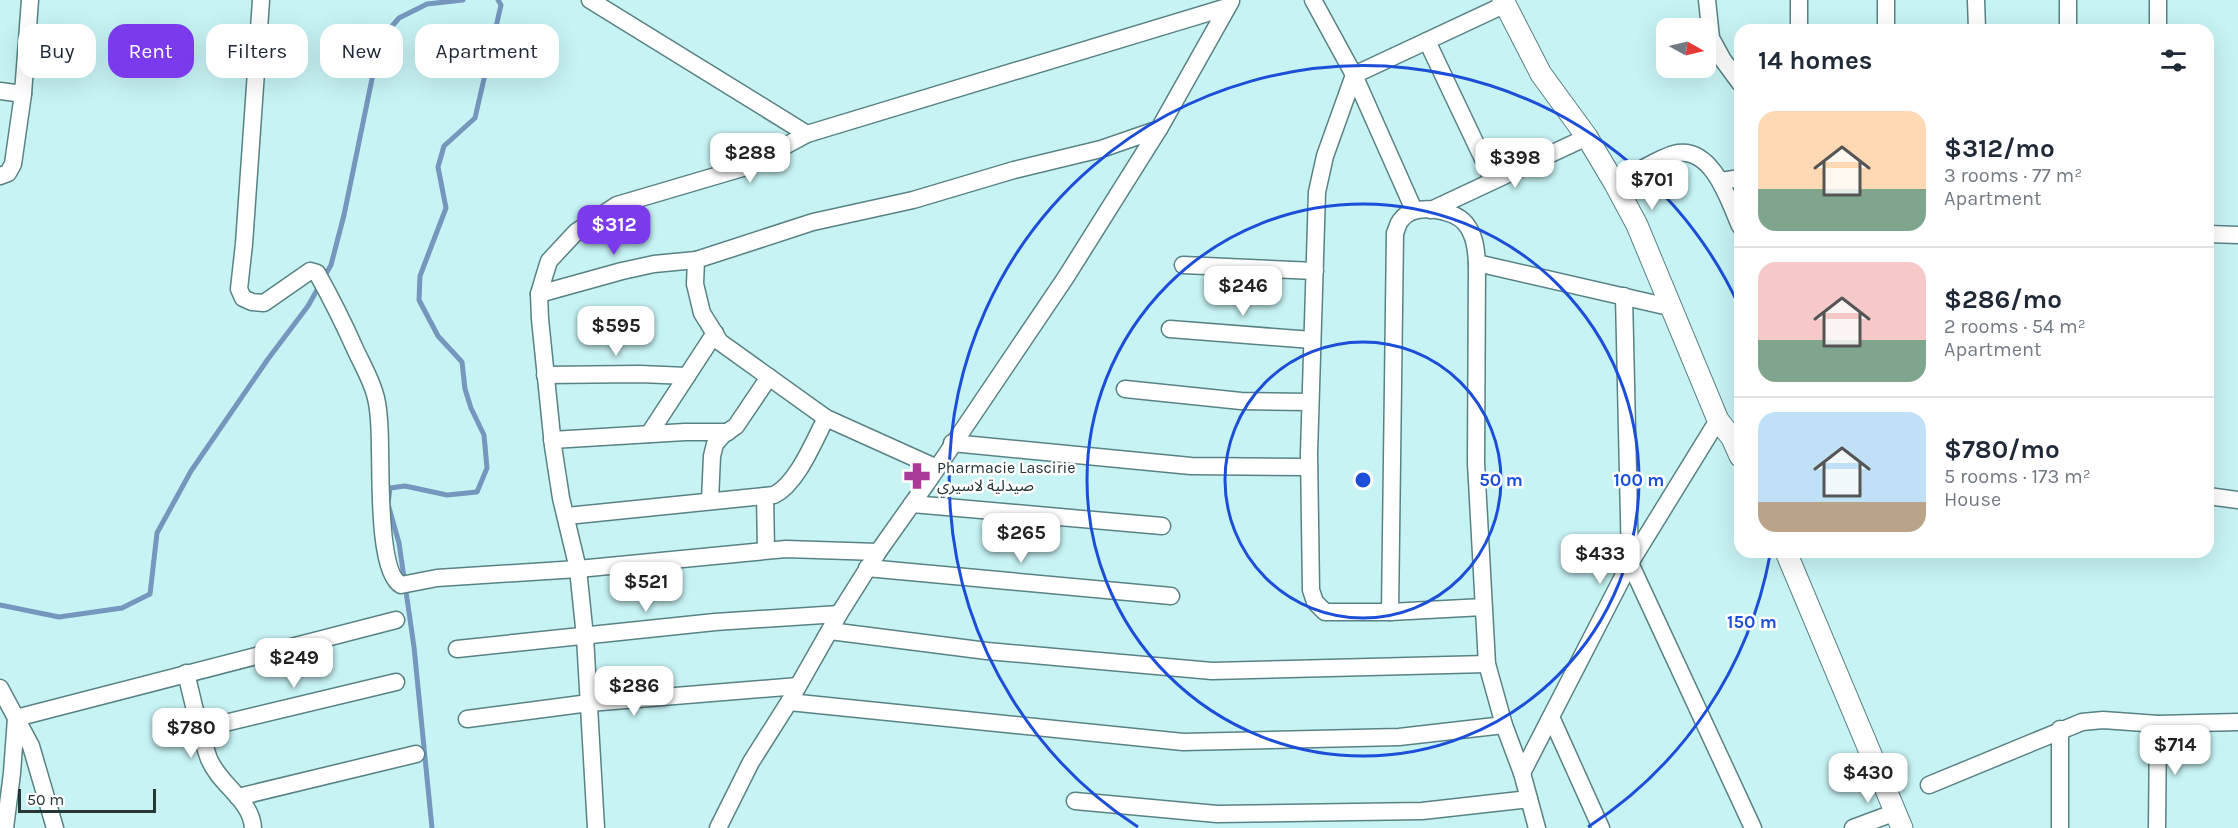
<!DOCTYPE html>
<html lang="en">
<head>
<meta charset="utf-8">
<style>
	:root { --surface:#fff; --page:#f6f6f7; --text:#1f2937; --muted:#747a83; --line:#e0e1e3; --accent:#7c3aed }
	body { margin:0; font-family:Karla,"Noto Sans Arabic",sans-serif; background:var(--page); color:var(--text); height:100vh; display:flex; flex-direction:column; font-size:22px; white-space:nowrap }
	* { box-sizing:border-box; margin:0 }
	p { font-size:20px; color:var(--muted) }
	.icon { flex:none; width:33px; height:33px; fill:none; stroke:currentColor; stroke-width:2; stroke-linecap:round; stroke-linejoin:round }
	.map { position:relative; flex:1; overflow:hidden }
	.sheet { position:absolute; left:1734px; top:24px; width:480px; height:534px; display:flex; flex-direction:column; background:var(--surface); border-radius:18px; box-shadow:0 6px 24px #0002 }
	.sheet>* { flex:none }
	.guide { position:absolute; left:18px; top:24px; width:570px; height:54px; display:flex; gap:12px }
	.needle { width:39px; rotate:98deg }
	.controls { position:absolute; left:1656px; top:18px; display:grid; gap:12px }
	.controls a { display:grid; place-items:center; width:60px; height:60px; border-radius:12px; background:var(--surface); box-shadow:0 6px 24px #0002; font-size:30px }
	.scale { position:absolute; left:18px; bottom:15px; width:138px; box-sizing:border-box; padding-left:6px; border:3px solid #253637; border-top:0; font-size:16px; line-height:21px; white-space:nowrap; color:#253637; -webkit-text-stroke:4px #fff; paint-order:stroke }
	.price { position:absolute; translate:-50% -51px; padding:0 14px; border-radius:12px; background:#fff; color:#222; font-size:20px; line-height:39px; filter:drop-shadow(0 2px 3px #0008) }
	.price::after { content:''; position:absolute; left:50%; top:36px; width:18px; height:14px; margin-left:-9px; background:inherit; clip-path:polygon(0 0,100% 0,50% 100%) }
	.price.selected { background:var(--accent); color:#fff }
	ul { padding:0; list-style:none }
	li { display:flex; align-items:center; gap:18px; height:150px; padding:0 24px }
	li+li { border-top:2px solid var(--line) }
	li span { display:grid; place-items:center; flex:none; width:168px; height:120px; border-radius:18px; color:#555 }
	li>.icon { margin-inline-start:auto }
	span .icon { width:72px; height:72px; fill:#fffc; stroke-width:1 }
	li b { font-size:26px }
	h2 { display:flex; justify-content:space-between; align-items:center; height:72px; padding:0 24px; font-size:26px }
	.tag { padding:0 21px; border-radius:18px; background:var(--surface); box-shadow:0 6px 24px #0002; font-size:21px; line-height:54px }
	.tag.selected { background:var(--accent); color:#fff }
	.map>svg:first-child { display:block }
	.lines { fill:none; stroke-linecap:round; stroke-linejoin:round }
	.stream { stroke:#7596bd; stroke-width:5 }
	.minor-casing { stroke:#598284; stroke-width:19 }
	.tertiary-casing { stroke:#598284; stroke-width:23 }
	.minor { stroke:#fff; stroke-width:16 }
	.tertiary { stroke:#fff; stroke-width:21 }
	.ring { fill:none; stroke:#1d4ed8; stroke-width:3 }
	.labels { text-anchor:middle; dominant-baseline:central; stroke-width:5; stroke-linejoin:round; paint-order:stroke }
	.poi-label { font-size:16px; fill:#253637; stroke:#fff; text-anchor:start }
	.centre { fill:#1d4ed8; stroke:#fff; stroke-width:3 }
	.ring-label { font-size:18px; text-anchor:middle; font-weight:bold; fill:#1d4ed8; stroke:#fff; stroke-width:5; stroke-linejoin:round; paint-order:stroke }
</style>
</head>
<body>
<div class="map">
<svg width="2238" height="828" viewBox="0 0 2238 828">
	<rect width="100%" height="100%" fill="#c7f3f5"/>
	<g class="lines">
		<!-- stream -->
		<g class="stream">
			<polyline points="0,605 59,617 122,608 150,594 157,533 191,471 268,359 308,306 331,265 344,215 380,40 399,18 427,4 463,0"/>
			<polyline points="432,828 414,647 399,543 388,504 390,488 405,486 447,495 477,492 487,468 484,435 471,408 465,389 462,362 438,336 419,300 420,276 446,208 438,167 444,146 475,118 501,5 498,0"/>
		</g>
		<defs>
			<g id="minor">
				<path d="M261,0L244,244L239,289L243,298L252,302L264,303L310,271L317,273C331,298 344,324 356,351C363,366 372,381 376,398C380,415 380,435 380,452C381,478 378,573 401,585L437,578L578,569L786,549L878,552"/>
				<polyline points="590,0 807,134"/>
				<polyline points="1313,0 1354,75 1325,156 1317,192 1309,453 1311,590 1315,602 1325,612 1390,612"/>
				<polyline points="1707,0 1711,38 1723,60 1740,83"/>
				<polyline points="1799,0 1799,30"/>
				<polyline points="1976,0 1977,30"/>
				<polyline points="2158,0 2158,30"/>
				<polyline points="1886,30 1886,0"/>
				<polyline points="2068,30 2068,0"/>
				<polyline points="1427,41 1493,180"/>
				<polyline points="0,91 23,94"/>
				<polyline points="0,176 8,173 13,164 23,94 30,0"/>
				<polyline points="1721,181 1740,178"/>
				<path d="M1615,184C1628,177 1666,154 1678,153C1713,148 1729,201 1740,226"/>
				<polyline points="1414,210 1354,75 1506,4"/>
				<polyline points="1431,210 1587,137"/>
				<polyline points="2208,234 2238,235"/>
				<polyline points="1477,263 1669,307"/>
				<polyline points="1183,265 1315,271"/>
				<polyline points="539,294 622,271 654,264 696,260"/>
				<polyline points="1624,296 1630,563 1753,828"/>
				<polyline points="1170,329 1312,340"/>
				<polyline points="545,375 640,374 687,376"/>
				<polyline points="1125,389 1241,401 1310,402"/>
				<polyline points="649,434 715,333"/>
				<polyline points="552,440 685,432 728,432"/>
				<polyline points="952,443 1191,466 1309,467"/>
				<polyline points="937,468 826,418 720,342 702,313 695,284 696,260 813,222 913,200 1014,170 1101,149 1159,129"/>
				<polyline points="765,496 766,550"/>
				<polyline points="2208,496 2238,500"/>
				<polyline points="710,500 712,456 715,444 723,435 736,426 769,377"/>
				<polyline points="912,504 1162,526"/>
				<path d="M567,516L774,495C797,484 814,441 826,418"/>
				<polyline points="867,568 1171,596"/>
				<path d="M1483,607L1390,612L1395,233C1397,229 1398,223 1401,220C1413,202 1453,209 1465,223C1475,235 1476,249 1477,263L1476,463L1487,664L1504,725L1522,773L1537,828"/>
				<polyline points="830,631 987,651 1212,671 1487,664"/>
				<polyline points="457,649 715,622 839,614"/>
				<path d="M186,673C193,701 199,731 209,759C221,787 251,799 253,828"/>
				<polyline points="0,688 31,746 55,828"/>
				<polyline points="789,702 1183,742 1399,737 1504,725"/>
				<polyline points="1551,717 1601,828"/>
				<polyline points="467,719 589,703 798,686"/>
				<polyline points="200,729 396,682"/>
				<polyline points="2060,729 2060,828"/>
				<polyline points="1522,773 1630,563 1718,420"/>
				<polyline points="1929,785 2082,722 2103,720 2158,724 2238,722"/>
				<polyline points="238,797 416,754"/>
				<polyline points="1075,801 1217,814 1422,811 1529,799"/>
				<polyline points="5,828 12,773 16,718 396,620"/>
				<polyline points="596,828 585,637 578,569 561,498 553,446 540,319 539,294 544,277 549,261 576,232 617,205 746,167 807,134 1227,7"/>
				<polyline points="718,828 751,762 789,702 839,614 878,552 929,480 1066,277 1159,129 1231,1"/>
				<polyline points="1853,828 1896,812"/>
				<polyline points="2157,828 2158,724"/>
			</g>
			<g id="tertiary">
				<polyline points="1503,0 1541,74 1587,137 1615,184 1637,225 1718,420 1732,438 1740,456"/>
				<polyline points="1786,552 1902,828"/>
			</g>
		</defs>
		<!-- minor casing -->
		<use href="#minor" class="minor-casing"/>
		<!-- tertiary casing -->
		<use href="#tertiary" class="tertiary-casing"/>
		<!-- minor -->
		<use href="#minor" class="minor"/>
		<!-- tertiary -->
		<use href="#tertiary" class="tertiary"/>
	</g>
	<!-- distance rings -->
	<g class="ring">
		<circle cx="1363" cy="480" r="138"/>
		<circle cx="1363" cy="480" r="276"/>
		<path d="M1770 555A414 414 0 0 1 1588 827M1138 827A414 414 0 1 1 1740 308"/>
	</g>
	<!-- icons -->
	<defs>
		<symbol id="pharmacy-bare" viewBox="-9 -9 18 18"><path d="M-2-6h4v4h4v4h-4v4h-4v-4h-4v-4h4Z" fill="#ab3b98" stroke="#fff" stroke-width="2.5" paint-order="stroke"/></symbol>
	</defs>
	<g fill-rule="evenodd">
		<use href="#pharmacy-bare" x="898" y="457" width="38" height="38"/>
	</g>
	<g class="labels">
		<!-- poi labels -->
		<g class="poi-label">
			<text x="937" y="467">Pharmacie Lascirie<tspan x="937" dy="18">صيدلية لاسيري</tspan></text>
		</g>
	</g>
	<circle cx="1363" cy="480" r="9" class="centre"/>
	<g class="ring-label">
		<text x="1501" y="486">50 m</text>
		<text x="1639" y="486">100 m</text>
		<text x="1752" y="628">150 m</text>
	</g>
</svg>
<div class="controls">
<a><svg class="needle" viewBox="-14 -14 28 28"><path d="M0-13l5 13h-10z" fill="#e53935"/><path d="M0 13l5-13h-10z" fill="#747a83"/></svg></a>
</div>
<div class="scale">50 m</div>
<b class="price" style="left:750px;top:184px">$288</b>
<b class="price" style="left:1515px;top:189px">$398</b>
<b class="price" style="left:1652px;top:211px">$701</b>
<b class="price selected" style="left:614px;top:256px">$312</b>
<b class="price" style="left:1243px;top:317px">$246</b>
<b class="price" style="left:616px;top:357px">$595</b>
<b class="price" style="left:1021px;top:564px">$265</b>
<b class="price" style="left:1600px;top:585px">$433</b>
<b class="price" style="left:646px;top:613px">$521</b>
<b class="price" style="left:294px;top:689px">$249</b>
<b class="price" style="left:634px;top:717px">$286</b>
<b class="price" style="left:191px;top:759px">$780</b>
<b class="price" style="left:2175px;top:776px">$714</b>
<b class="price" style="left:1868px;top:804px">$430</b>
<div class="guide">
<a class="tag">Buy</a>
<a class="tag selected">Rent</a>
<a class="tag">Filters</a>
<a class="tag">New</a>
<a class="tag">Apartment</a>
</div>
<section class="sheet">
<h2>14 homes<svg class="icon" aria-label="filters" viewBox="0 0 24 24"><path d="M4 7h16M4 17h16"/><circle cx="9" cy="7" r="2"/><circle cx="15" cy="17" r="2"/></svg></h2>
<ul>
<li><span style="background:linear-gradient(#ffd9b3 65%,#7fa58c 0)"><svg class="icon" aria-label="home" viewBox="0 0 24 24"><path d="M3 11l9-7 9 7M6 9v11h12V9"/></svg></span><div><b>$312/mo</b><p>3 rooms · 77 m²</p><p>Apartment</p></div></li>
<li><span style="background:linear-gradient(#f6c9c9 65%,#7fa58c 0)"><svg class="icon" aria-label="home" viewBox="0 0 24 24"><path d="M3 11l9-7 9 7M6 9v11h12V9"/></svg></span><div><b>$286/mo</b><p>2 rooms · 54 m²</p><p>Apartment</p></div></li>
<li><span style="background:linear-gradient(#bfe0f5 75%,#b9a48a 0)"><svg class="icon" aria-label="home" viewBox="0 0 24 24"><path d="M3 11l9-7 9 7M6 9v11h12V9"/></svg></span><div><b>$780/mo</b><p>5 rooms · 173 m²</p><p>House</p></div></li>
</ul>
</section>
</div>
</body>
</html>
